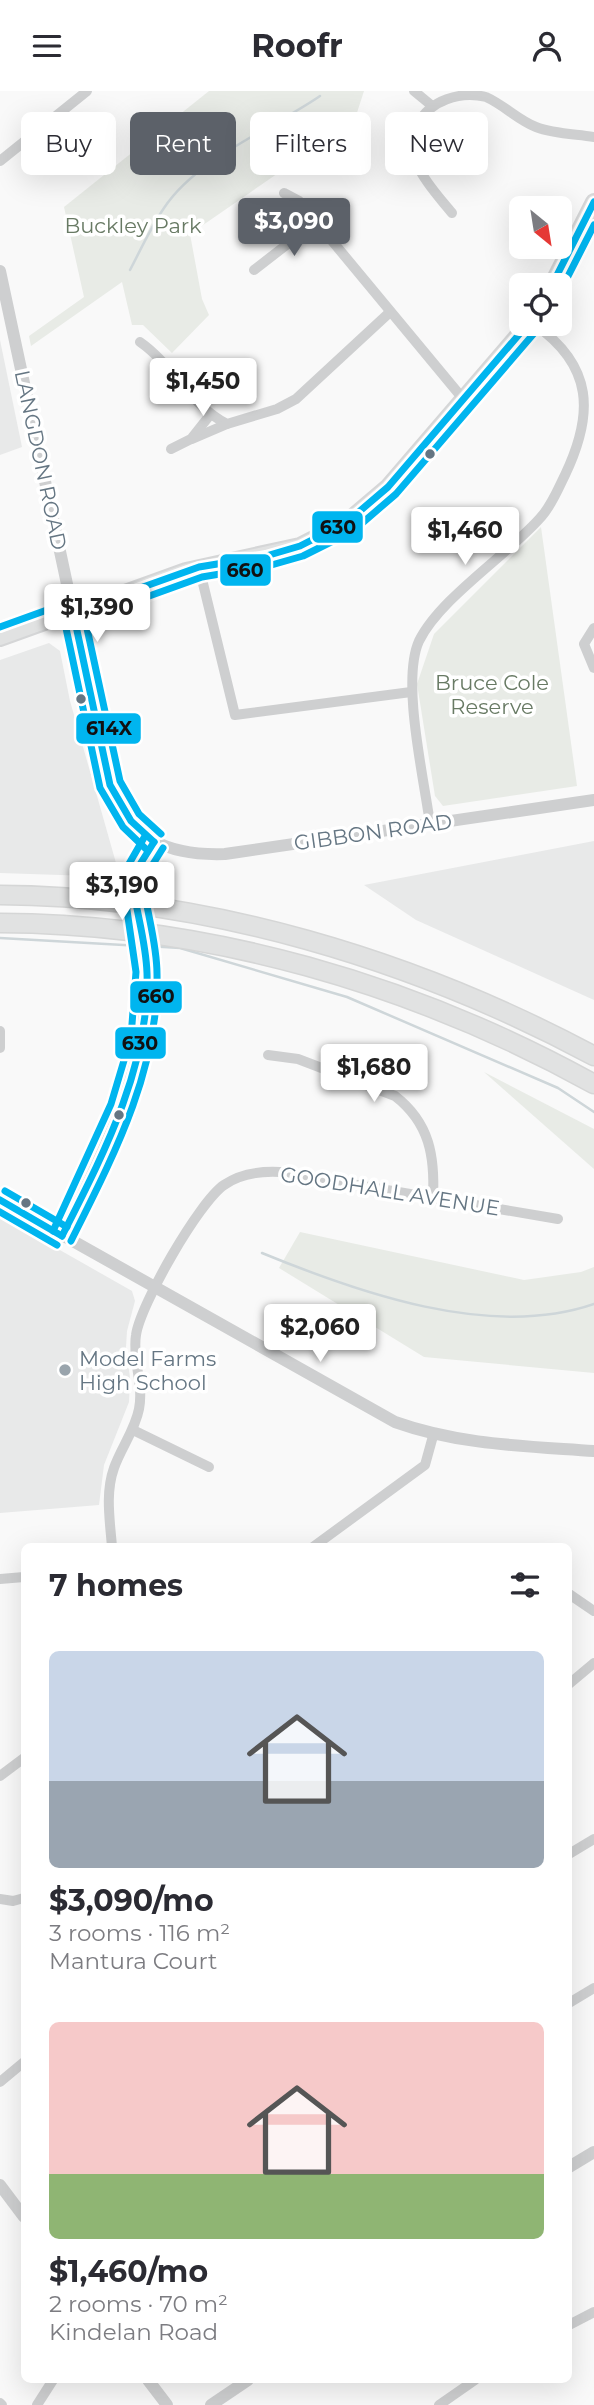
<!DOCTYPE html>
<html lang="en">
<head>
<meta charset="utf-8">
<style>
	:root { --surface:#fff; --page:#f7f7f7; --text:#2b2b33; --muted:#7c7c81; --accent:#5c6169 }
	body { margin:0; font-family:Montserrat,sans-serif; background:var(--page); color:var(--text); height:100vh; display:flex; flex-direction:column; font-size:26px; white-space:nowrap }
	* { box-sizing:border-box; margin:0 }
	p { font-size:23px; color:var(--muted) }
	.icon { flex:none; width:38px; height:38px; fill:none; stroke:currentColor; stroke-width:2; stroke-linecap:round; stroke-linejoin:round }
	.map { position:relative; flex:1; overflow:hidden }
	.side { position:absolute; left:21px; top:1452px; width:551px; height:840px; display:flex; flex-direction:column; background:var(--surface); border-radius:10px; box-shadow:0 7px 28px #0002 }
	.side>* { flex:none }
	.banner { position:absolute; left:21px; top:21px; width:553px; height:63px; display:flex; gap:14px }
	.needle { width:46px; rotate:150deg }
	.fabs { position:absolute; left:509px; top:105px; display:grid; gap:14px }
	.fabs a { display:grid; place-items:center; width:63px; height:63px; border-radius:10px; background:var(--surface); box-shadow:0 7px 28px #0002; font-size:35px }
	.price { position:absolute; translate:-50% -60px; padding:0 16px; border-radius:7px; background:#fff; color:#222; font-size:23px; line-height:46px; filter:drop-shadow(0 2px 4px #0008) }
	.price::after { content:''; position:absolute; left:50%; top:42px; width:21px; height:16px; margin-left:-10px; background:inherit; clip-path:polygon(0 0,100% 0,50% 100%) }
	.price.on { background:var(--accent); color:#fff }
	ul { padding:0; list-style:none }
	li { display:grid; align-content:center; gap:14px; height:371px; padding:0 28px }
	li span { display:grid; place-items:center; height:217px; border-radius:10px; color:#555 }
	li>.icon { margin-inline-start:auto }
	span .icon { width:126px; height:126px; fill:#fffc; stroke-width:1 }
	li b { font-size:30px }
	h2 { display:flex; justify-content:space-between; align-items:center; height:84px; padding:0 28px; font-size:30px }
	.pill { padding:0 24px; border-radius:10px; background:var(--surface); box-shadow:0 7px 28px #0002; font-size:24px; line-height:63px }
	.pill.on { background:var(--accent); color:#fff }
	header { display:flex; justify-content:space-between; align-items:center; height:91px; padding:0 28px; background:var(--surface); font-size:32px; font-weight:700 }
	.map>svg:first-child { display:block }
	.built { fill:#e8e9e9 }
	.green { fill:#e8ebe6 }
	.lines { fill:none; stroke-linecap:round; stroke-linejoin:round }
	.stream { stroke:#ced6d9; stroke-width:2.5 }
	.secondary-casing { stroke:#d5d6d7; stroke-width:18 }
	.motorway-casing { stroke:#d5d6d6; stroke-width:21 }
	.minor { stroke:#cecfd0; stroke-width:10 }
	.tertiary { stroke:#cecfd0; stroke-width:12 }
	.secondary { stroke:#e1e2e2; stroke-width:14 }
	.motorway { stroke:#e1e2e2; stroke-width:18 }
	.tertiary-bridge { stroke:#cecfd0; stroke-width:12 }
	.bus-1-casing { stroke:#fff; stroke-width:12 }
	.bus-2-casing { stroke:#fff; stroke-width:12 }
	.bus-3-casing { stroke:#fff; stroke-width:12 }
	.bus-1 { stroke:#00b5ef; stroke-width:7 }
	.bus-2 { stroke:#00b5ef; stroke-width:7 }
	.bus-3 { stroke:#00b5ef; stroke-width:7 }
	.bus-dot { fill:#657683; stroke:#fff; stroke-width:2.5 }
	.poi-dot { fill:#99a4ac; stroke:#fff; stroke-width:2.5 }
	.labels { text-anchor:middle; dominant-baseline:central; stroke-width:7; stroke-linejoin:round; paint-order:stroke }
	.park-label { font-size:21px; fill:#687a64; stroke:#fff }
	.street-label { font-size:21px; fill:#657683; stroke:#fff }
	.poi-label { font-size:21px; fill:#657683; stroke:#fff; text-anchor:start }
	.line-badge { stroke:#fff; stroke-width:2.5 }
	.pale-badge-label { font-size:19px; text-anchor:middle; font-weight:bold; fill:#111 }
</style>
</head>
<body>
<header><svg class="icon" aria-label="menu" viewBox="0 0 24 24"><path d="M4 6h16M4 12h16M4 18h16"/></svg>Roofr<svg class="icon" aria-label="person" viewBox="0 0 24 24"><circle cx="12" cy="8" r="4"/><path d="M4 21q1-7 8-7t8 7"/></svg></header>
<div class="map">
<svg width="594" height="2314" viewBox="0 0 594 2314">
	<rect width="100%" height="100%" fill="#f9f9f9"/>
	<!-- built -->
	<g class="built">
		<polygon points="0,249 22,356 0,364"/>
		<polygon points="49,552 60,560 70,610 120,786 0,782 0,569"/>
		<polygon points="594,750 594,909 416,829 364,794"/>
		<polygon points="0,1125 132,1200 135,1210 127,1240 126,1256 130,1287 129,1311 104,1374 99,1414 0,1422"/>
	</g>
	<!-- green -->
	<g class="green">
		<polygon points="209,0 364,0 342,68 326,49 190,143 202,208 209,224 172,262 143,234 132,234 122,191 31,255 29,245 84,206 64,116"/>
		<polygon points="541,436 577,695 443,715 435,705 417,593 434,543"/>
		<polygon points="484,981 594,1038 594,1078"/>
		<polygon points="300,1141 524,1189 581,1181 594,1176 594,1282 424,1266 279,1177"/>
	</g>
	<g class="lines">
		<!-- stream -->
		<g class="stream">
			<path d="M130,179C141,158 151,136 164,117C197,67 272,38 320,5"/>
			<polyline points="0,847 141,855"/>
			<polyline points="147,855 180,857 347,906 558,997 594,1021"/>
			<path d="M262,1162C357,1201 491,1249 594,1213"/>
		</g>
		<defs>
			<g id="secondary">
				<polyline points="552,194 594,111"/>
				<polyline points="0,547 186,480 300,455 347,431 388,396 528,233"/>
			</g>
			<g id="motorway">
				<path d="M0,804C205,805 415,869 594,965"/>
				<path d="M0,832C208,833 413,893 594,993"/>
			</g>
		</defs>
		<!-- secondary casing -->
		<use href="#secondary" class="secondary-casing"/>
		<!-- motorway casing -->
		<use href="#motorway" class="motorway-casing"/>
		<!-- minor -->
		<g class="minor">
			<polyline points="414,0 431,14"/>
			<polyline points="0,70 87,0"/>
			<polyline points="284,102 299,110 464,309"/>
			<path d="M452,122C431,96 401,68 418,33C430,9 460,0 486,6C504,14 518,29 536,36C554,43 575,43 594,46"/>
			<polyline points="254,179 316,131"/>
			<path d="M140,251C173,274 191,315 227,333L277,318L296,308L389,222"/>
			<polyline points="192,348 227,333"/>
			<polyline points="171,358 191,348 210,324"/>
			<polyline points="199,476 235,624 411,601"/>
			<polyline points="594,537 584,553 594,577"/>
			<path d="M430,733C424,687 401,590 419,550C440,507 509,463 541,426C552,414 558,398 565,384C594,323 594,275 534,233"/>
			<polyline points="0,940 0,957"/>
			<path d="M268,964L298,968L395,1005C430,1032 435,1066 433,1107"/>
			<polyline points="133,1339 209,1376"/>
			<path d="M112,1456C110,1430 105,1402 114,1377C121,1357 135,1339 139,1318C144,1293 132,1269 136,1244C140,1214 199,1111 224,1094C241,1082 260,1080 280,1081L558,1128"/>
			<polyline points="313,1456 425,1374 433,1345"/>
			<polyline points="0,1488 24,1486"/>
			<polyline points="569,1503 594,1520"/>
			<polyline points="569,1593 594,1572"/>
			<polyline points="0,1685 24,1667"/>
			<polyline points="569,1763 594,1748"/>
			<polyline points="0,1808 13,1810 24,1807"/>
			<polyline points="569,1912 594,1897"/>
			<polyline points="0,1991 24,1971"/>
			<polyline points="569,2234 594,2221"/>
			<polyline points="0,2312 2,2314"/>
			<polyline points="37,2314 53,2289"/>
			<polyline points="439,2314 475,2289"/>
		</g>
		<!-- tertiary -->
		<g class="tertiary">
			<path d="M0,180L110,694C133,749 167,765 225,763L594,709"/>
			<polyline points="133,799 134,779 154,751"/>
			<path d="M0,1109L395,1331C459,1354 526,1355 594,1360"/>
			<path d="M62,1145C107,1057 156,958 144,857"/>
			<polyline points="569,2076 594,2061"/>
			<polyline points="0,2094 24,2126"/>
			<polyline points="148,2289 167,2314"/>
			<polyline points="211,2314 248,2289"/>
		</g>
		<!-- secondary -->
		<use href="#secondary" class="secondary"/>
		<!-- motorway -->
		<use href="#motorway" class="motorway"/>
		<!-- tertiary-bridge -->
		<polyline class="tertiary-bridge" points="133,799 144,857"/>
		<defs>
			<g id="bus-1">
				<polyline points="552,194 594,111"/>
				<polyline points="73,521 199,476 266,465 300,455 347,431 388,396 528,233"/>
				<polyline points="73,521 110,694 131,730 154,751"/>
				<polyline points="0,1109 62,1145"/>
				<path d="M62,1145C103,1064 150,975 147,882C146,849 135,818 132,786L154,751"/>
			</g>
			<g id="bus-2">
				<polyline points="561,199 594,134"/>
				<polyline points="63,523 100,697 123,736 147,759"/>
				<polyline points="77,531 202,486 268,475 303,465 353,440 396,403 536,240"/>
				<polyline points="0,1121 57,1154"/>
				<path d="M71,1150C113,1066 159,979 157,883C157,851 146,820 143,789L163,757"/>
			</g>
			<g id="bus-3">
				<polyline points="83,519 120,690 139,723 161,743"/>
				<polyline points="0,536 69,511"/>
				<polyline points="5,1100 67,1136"/>
				<polyline points="53,1140 111,1013 131,946 136,881 122,785 145,745"/>
			</g>
		</defs>
		<!-- bus-1 casing -->
		<use href="#bus-1" class="bus-1-casing"/>
		<!-- bus-2 casing -->
		<use href="#bus-2" class="bus-2-casing"/>
		<!-- bus-3 casing -->
		<use href="#bus-3" class="bus-3-casing"/>
		<!-- bus-1 -->
		<use href="#bus-1" class="bus-1"/>
		<!-- bus-2 -->
		<use href="#bus-2" class="bus-2"/>
		<!-- bus-3 -->
		<use href="#bus-3" class="bus-3"/>
	</g>
	<!-- markers -->
	<g class="bus-dot">
		<circle cx="430" cy="363" r="6"/>
		<circle cx="81" cy="608" r="6"/>
		<circle cx="119" cy="1024" r="6"/>
		<circle cx="26" cy="1112" r="6"/>
	</g>
	<circle class="poi-dot" cx="65" cy="1279" r="7"/>
	<g class="labels">
		<!-- park labels -->
		<g class="park-label">
			<text x="133" y="134">Buckley Park</text>
			<text x="492" y="591">Bruce Cole<tspan x="492" dy="24">Reserve</tspan></text>
		</g>
		<!-- street labels -->
		<g class="street-label">
			<text transform="translate(41 369) rotate(78)">LANGDON ROAD</text>
			<text transform="translate(373 741) rotate(-8)">GIBBON ROAD</text>
			<text transform="translate(390 1100) rotate(9)">GOODHALL AVENUE</text>
		</g>
		<!-- poi labels -->
		<g class="poi-label">
			<text x="79" y="1267">Model Farms<tspan x="79" dy="24">High School</tspan></text>
		</g>
	</g>
	<g class="line-badge">
		<rect x="311" y="419" width="53" height="34" rx="7" fill="#00b5ef"/>
		<rect x="219" y="462" width="53" height="34" rx="7" fill="#00b5ef"/>
		<rect x="75" y="621" width="67" height="33" rx="7" fill="#00b5ef"/>
		<rect x="129" y="889" width="54" height="34" rx="7" fill="#00b5ef"/>
		<rect x="114" y="935" width="53" height="34" rx="7" fill="#00b5ef"/>
	</g>
	<g class="pale-badge-label">
		<text x="338" y="443">630</text>
		<text x="245" y="486">660</text>
		<text x="109" y="644">614X</text>
		<text x="156" y="912">660</text>
		<text x="140" y="959">630</text>
	</g>
</svg>
<div class="fabs">
<a><svg class="needle" viewBox="-14 -14 28 28"><path d="M0-13l5 13h-10z" fill="#e53935"/><path d="M0 13l5-13h-10z" fill="#7c7c81"/></svg></a>
<a><svg class="icon" aria-label="locate" viewBox="0 0 24 24"><circle cx="12" cy="12" r="6"/><path d="M12 2v4M12 18v4M2 12h4M18 12h4"/></svg></a>
</div>
<b class="price on" style="left:294px;top:167px">$3,090</b>
<b class="price" style="left:203px;top:327px">$1,450</b>
<b class="price" style="left:465px;top:476px">$1,460</b>
<b class="price" style="left:97px;top:553px">$1,390</b>
<b class="price" style="left:122px;top:831px">$3,190</b>
<b class="price" style="left:374px;top:1013px">$1,680</b>
<b class="price" style="left:320px;top:1273px">$2,060</b>
<div class="banner">
<a class="pill">Buy</a>
<a class="pill on">Rent</a>
<a class="pill">Filters</a>
<a class="pill">New</a>
</div>
<section class="side">
<h2>7 homes<svg class="icon" aria-label="filters" viewBox="0 0 24 24"><path d="M4 7h16M4 17h16"/><circle cx="9" cy="7" r="2"/><circle cx="15" cy="17" r="2"/></svg></h2>
<ul>
<li><span style="background:linear-gradient(#c9d6e8 60%,#9aa5b1 0)"><svg class="icon" aria-label="home" viewBox="0 0 24 24"><path d="M3 11l9-7 9 7M6 9v11h12V9"/></svg></span><div><b>$3,090/mo</b><p>3 rooms · 116 m²</p><p>Mantura Court</p></div></li>
<li><span style="background:linear-gradient(#f6c9c9 70%,#8fb573 0)"><svg class="icon" aria-label="home" viewBox="0 0 24 24"><path d="M3 11l9-7 9 7M6 9v11h12V9"/></svg></span><div><b>$1,460/mo</b><p>2 rooms · 70 m²</p><p>Kindelan Road</p></div></li>
</ul>
</section>
</div>
</body>
</html>
